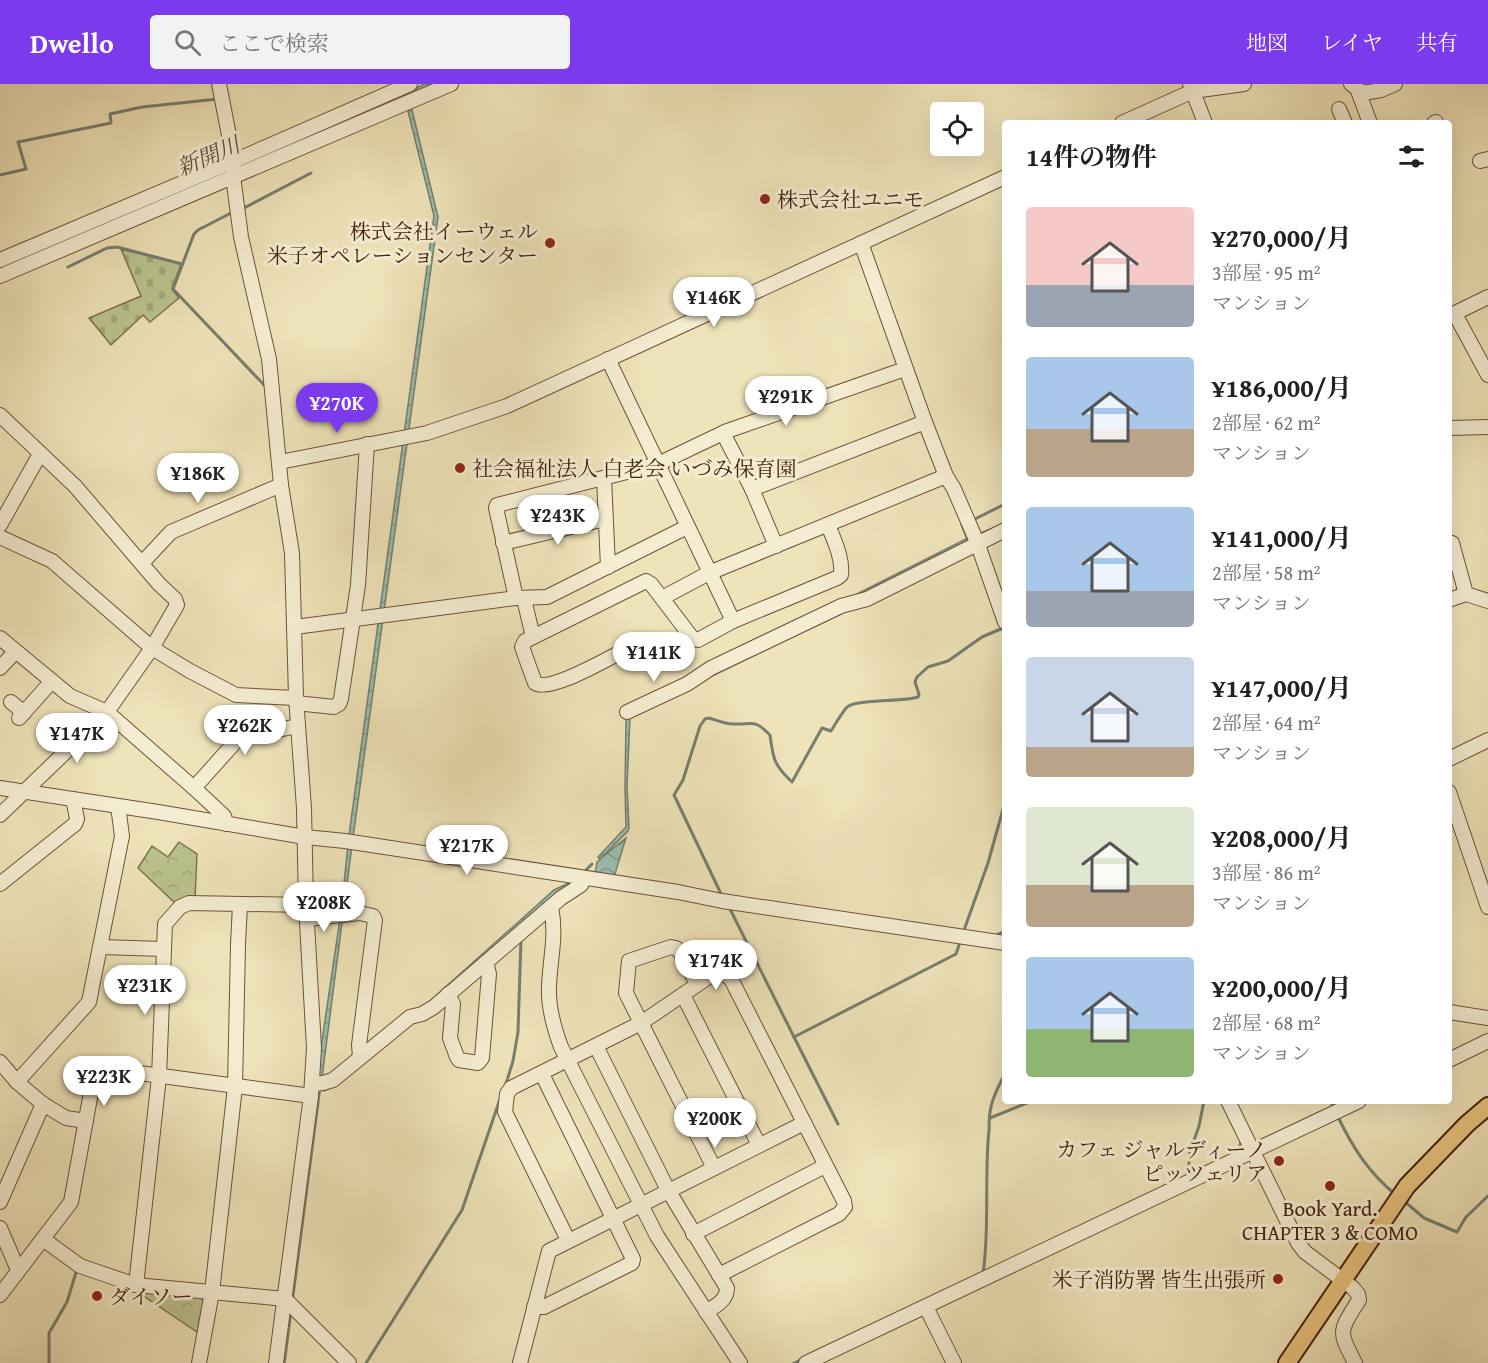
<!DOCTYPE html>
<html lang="ja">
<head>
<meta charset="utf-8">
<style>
	:root { --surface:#fff; --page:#f2f2f2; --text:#222; --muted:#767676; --accent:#7c3aed }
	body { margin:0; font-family:"Gentium Book Plus","Noto Serif JP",serif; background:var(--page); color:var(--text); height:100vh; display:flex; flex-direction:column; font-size:22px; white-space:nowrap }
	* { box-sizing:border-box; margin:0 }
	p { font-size:20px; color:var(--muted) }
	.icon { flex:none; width:33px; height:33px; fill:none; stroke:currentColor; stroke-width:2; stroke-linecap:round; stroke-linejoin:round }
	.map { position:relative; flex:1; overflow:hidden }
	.details { position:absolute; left:1002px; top:36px; width:450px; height:984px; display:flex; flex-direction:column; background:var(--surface); border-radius:6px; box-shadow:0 6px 24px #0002 }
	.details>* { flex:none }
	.controls { position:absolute; left:930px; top:18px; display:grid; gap:12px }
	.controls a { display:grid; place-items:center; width:54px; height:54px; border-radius:6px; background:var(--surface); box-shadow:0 6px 24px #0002; font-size:30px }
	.price { position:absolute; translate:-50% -51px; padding:0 14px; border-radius:21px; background:#fff; color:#222; font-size:20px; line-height:39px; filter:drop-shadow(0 2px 3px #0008) }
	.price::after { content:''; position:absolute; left:50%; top:36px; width:18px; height:14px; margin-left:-9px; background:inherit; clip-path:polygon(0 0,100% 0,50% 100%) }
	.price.on { background:var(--accent); color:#fff }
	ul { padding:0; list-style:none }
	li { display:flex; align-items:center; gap:18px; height:150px; padding:0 24px }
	li span { display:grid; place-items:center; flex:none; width:168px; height:120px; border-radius:6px; color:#555 }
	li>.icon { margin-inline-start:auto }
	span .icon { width:72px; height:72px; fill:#fffc; stroke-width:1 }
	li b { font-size:26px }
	h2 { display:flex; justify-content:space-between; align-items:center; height:72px; padding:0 24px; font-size:26px }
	header { display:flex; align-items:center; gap:36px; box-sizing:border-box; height:84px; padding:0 30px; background:var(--accent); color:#fff }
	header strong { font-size:28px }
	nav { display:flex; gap:33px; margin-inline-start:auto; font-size:21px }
	.search { width:420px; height:54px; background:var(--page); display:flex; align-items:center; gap:15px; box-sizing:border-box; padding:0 21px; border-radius:6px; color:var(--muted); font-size:22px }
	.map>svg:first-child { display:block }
	.forest { fill:url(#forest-crowns); stroke:#7e724e; stroke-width:1.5 }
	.cemetery { fill:url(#cemetery-stones); stroke:#7e724e; stroke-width:1.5 }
	.water { fill:url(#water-waves); stroke:#777f6f; stroke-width:1.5 }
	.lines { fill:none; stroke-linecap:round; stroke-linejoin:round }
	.stream { stroke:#777f6f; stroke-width:3 }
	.minor-casing { stroke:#6e5239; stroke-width:16 }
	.major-casing { stroke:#43210e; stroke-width:20 }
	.minor { stroke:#f5edd2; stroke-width:14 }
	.major { stroke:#e8c27c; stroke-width:16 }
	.poi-dot { fill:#8f2418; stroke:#f5edd2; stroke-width:2 }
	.labels { text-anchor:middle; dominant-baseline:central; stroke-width:6; stroke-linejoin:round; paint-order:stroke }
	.poi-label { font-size:21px; fill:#43210e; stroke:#f5edd2; text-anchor:start }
	.water-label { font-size:22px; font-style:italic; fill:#5d503e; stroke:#f5edd2 }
</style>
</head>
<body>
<header>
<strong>Dwello</strong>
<div class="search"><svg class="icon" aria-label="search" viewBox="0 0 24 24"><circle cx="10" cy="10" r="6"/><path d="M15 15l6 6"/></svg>ここで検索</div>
<nav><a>地図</a><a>レイヤ</a><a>共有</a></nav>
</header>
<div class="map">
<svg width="1488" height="1279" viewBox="0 0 1488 1279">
	<defs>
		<pattern id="forest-crowns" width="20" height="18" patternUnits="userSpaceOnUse" patternTransform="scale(1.5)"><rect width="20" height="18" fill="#bac38f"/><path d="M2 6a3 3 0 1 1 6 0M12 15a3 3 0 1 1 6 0" fill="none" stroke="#a1a77a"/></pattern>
		<pattern id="cemetery-stones" width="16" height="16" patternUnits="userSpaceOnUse" patternTransform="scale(1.5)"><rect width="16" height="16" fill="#bac38f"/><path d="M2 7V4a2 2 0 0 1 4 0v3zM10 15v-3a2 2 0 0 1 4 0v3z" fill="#a1a77a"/></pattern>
		<pattern id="water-waves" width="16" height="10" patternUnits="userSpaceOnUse" patternTransform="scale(1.5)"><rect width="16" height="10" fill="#9abeaf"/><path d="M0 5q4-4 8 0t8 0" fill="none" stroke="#7f9a8d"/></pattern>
	</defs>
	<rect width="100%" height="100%" fill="#efe3b9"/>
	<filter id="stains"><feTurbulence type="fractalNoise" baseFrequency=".00333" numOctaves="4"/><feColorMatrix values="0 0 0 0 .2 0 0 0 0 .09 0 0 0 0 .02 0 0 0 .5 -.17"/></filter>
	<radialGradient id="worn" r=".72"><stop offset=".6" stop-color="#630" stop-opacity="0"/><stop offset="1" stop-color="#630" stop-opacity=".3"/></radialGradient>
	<!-- forest -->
	<g class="forest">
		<polygon points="179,758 197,770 195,815 181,815 176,820 138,784 152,762 168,773"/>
		<polygon points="133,1205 202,1212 207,1217 200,1250"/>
	</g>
	<!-- cemetery -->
	<polygon class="cemetery" points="121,165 181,180 172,205 179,214 150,238 143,231 111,261 89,234 141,212"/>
	<!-- water -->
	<g class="water">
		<polygon points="424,0 445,0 0,188 0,181 403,9 411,7"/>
		<polygon points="412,26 438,133 353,754 285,1279 281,1279 319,977 341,828 349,751 434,132 408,27"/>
		<polygon points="1005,439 1005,443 973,459 1005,549 1005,554 970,459 859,514 841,530 712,592 690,596 839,526 857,510 966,455"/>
		<polygon points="630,633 627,702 629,744 628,747 600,775 626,754 614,793 595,790 597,778 600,776 598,773 626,743 625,703 626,637 627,634"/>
		<polygon points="571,798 573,801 553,812 415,938 377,965 335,1002 324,1007 323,1005 421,925 554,806"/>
	</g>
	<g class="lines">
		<!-- stream -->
		<g class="stream">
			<polyline points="0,91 26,85 18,58 111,39 110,30 142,23 218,15"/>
			<polyline points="244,124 311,89"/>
			<polyline points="233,128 198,146 194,150 173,205 266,303"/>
			<polyline points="68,183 107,164 117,163 182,180"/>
			<polyline points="975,435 1005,420"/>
			<polyline points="962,441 968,456"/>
			<polyline points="583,789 592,780"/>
			<path d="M722,812L674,711L683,696L700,642L705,635L709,634C716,636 725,640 733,640C753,641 753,634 770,651C773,675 774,681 792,698L822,644L831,647C836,639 841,630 847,623C855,615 904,618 918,613L919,610L915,598L917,593L928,583L948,577L982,553L1003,544"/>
			<polyline points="729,823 794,953"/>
			<polyline points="963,849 988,779 1005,718"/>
			<polyline points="994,852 1005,847"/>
			<polyline points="505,1003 513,977 518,948 521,855"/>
			<polyline points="1329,1017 1334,1022"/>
			<path d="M1338,1033C1353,1064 1369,1089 1396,1111"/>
			<polyline points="990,1034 1032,1017"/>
			<polyline points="838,1040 794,953 956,870 960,858"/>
			<polyline points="1237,1069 1242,1056"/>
			<polyline points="1188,1092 1190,1068 1199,1042 1204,1017"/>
			<polyline points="1404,1117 1424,1134 1457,1148 1466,1133 1488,1112"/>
			<path d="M983,1190C990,1142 984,1094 989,1046C989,1039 989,1030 991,1023C993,1012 1000,1000 1005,989"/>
			<polyline points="49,1279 49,1249 67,1218 77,1185"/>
			<polyline points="366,1279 462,1126 500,1015"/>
			<polyline points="794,1279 803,1275"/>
		</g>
		<defs>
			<g id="minor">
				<polyline points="219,0 234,77 233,92 241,153 269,275 281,401 292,469 296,613 304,724 306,821 314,964 311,1012 276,1279"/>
				<polyline points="1190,0 1205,39"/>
				<polyline points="1351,0 1363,9 1381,6 1395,0"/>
				<polyline points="1357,4 1370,39"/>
				<polyline points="1339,25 1345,39"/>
				<polyline points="1122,39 1193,7 1244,0"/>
				<polyline points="1434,39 1436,38"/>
				<polyline points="1480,77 1488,75"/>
				<polyline points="861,159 925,338 946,392 954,405 977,458 1005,538"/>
				<polyline points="0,176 234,77 410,0"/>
				<polyline points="0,192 451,0"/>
				<polyline points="1455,230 1488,291"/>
				<polyline points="1449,232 1488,213"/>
				<path d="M608,275L733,537L837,494L841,491C843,474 834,456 828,441"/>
				<polyline points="0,331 75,402 159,500 175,515 177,521 152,564 107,628 0,731"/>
				<polyline points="1449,344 1488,343"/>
				<polyline points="723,349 752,405 925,338"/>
				<polyline points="280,378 427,349 507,322 1005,93"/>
				<polyline points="604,394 608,483"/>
				<polyline points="752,405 776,462"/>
				<polyline points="0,441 40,370"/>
				<polyline points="0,453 52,477 152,564 190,587 236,611 296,614"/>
				<polyline points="503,459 605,435"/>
				<polyline points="1452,459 1466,510"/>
				<polyline points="142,479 171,448 281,401"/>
				<polyline points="516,514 496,424 497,421 658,380 727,347 905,285"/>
				<polyline points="662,514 709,489 946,392"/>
				<polyline points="524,515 533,553"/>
				<polyline points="1449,516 1466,510 1488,517"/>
				<polyline points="295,543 516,514 547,513 687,443"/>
				<polyline points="0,554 70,612 107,628 194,704 224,732 226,740"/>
				<path d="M625,566C608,574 550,609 535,599L522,563L525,557L646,497L651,500L693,555L698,556L733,537"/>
				<polyline points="0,584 15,568"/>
				<polyline points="11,618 24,629"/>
				<polyline points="296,619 334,623 339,620 341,615 358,501 367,360"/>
				<polyline points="627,628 687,600 711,584 841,522 867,515 1005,446"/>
				<polyline points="19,634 52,597"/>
				<polyline points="1449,675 1488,656"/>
				<polyline points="0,704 158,728 305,753 345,757 678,808 722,817 1005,859"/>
				<polyline points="194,704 237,656 252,651 298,642"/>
				<polyline points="1449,708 1488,823"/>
				<polyline points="0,800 75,740 77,735 73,715"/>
				<path d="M551,823C557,852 550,874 549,903C548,924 554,944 561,963L657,1152L740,1279"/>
				<polyline points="307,835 359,829 373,832 375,836 359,961 360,973"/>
				<polyline points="101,863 163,865"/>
				<polyline points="697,900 680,868 676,864 671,863 629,877 626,909 714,1084"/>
				<polyline points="448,910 453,920 450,954 457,973 459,976 478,979 482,974 489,890 486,878"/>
				<polyline points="683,911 759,1061"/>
				<polyline points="1449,928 1488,934"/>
				<path d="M596,962L668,1106L727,1204C727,1217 715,1222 706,1228"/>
				<polyline points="1449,976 1488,957"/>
				<polyline points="0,978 17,998 43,1020 66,1034 86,1037"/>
				<polyline points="17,998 89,918 122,752 118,722"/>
				<polyline points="312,1000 323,999 333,996 410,933 422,930 434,923 561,814 581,801 584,794"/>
				<path d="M1228,1017L1298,1159L1305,1168L1353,1204L1358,1210L1359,1216C1339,1248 1338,1246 1355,1279"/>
				<polyline points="0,1118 43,1020"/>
				<polyline points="0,1144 18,1186"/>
				<polyline points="693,1150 825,1082"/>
				<polyline points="43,1155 80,1182 136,1201 285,1215 349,1279"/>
				<polyline points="568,1156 505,1028 507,1010 511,1004 641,939 713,890 724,890 731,895 844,1117 845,1123 839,1130 719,1191"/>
				<polyline points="136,1201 159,993 165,840 180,823 189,819 306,821"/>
				<polyline points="0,1211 71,1118 94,992 97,987 102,984 311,1012"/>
				<polyline points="534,1223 544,1223 632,1179 633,1175 542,990"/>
				<polyline points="926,1223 954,1279"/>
				<polyline points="199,1279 212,1208 235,1003 238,861 240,820"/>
				<polyline points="520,1279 549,1167 804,1039"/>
				<polyline points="806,1279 1359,1017"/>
			</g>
			<polyline id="major" points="1287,1279 1407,1102 1467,1040 1488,1022"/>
		</defs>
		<!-- minor casing -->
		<use href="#minor" class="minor-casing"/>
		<!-- major casing -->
		<use href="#major" class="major-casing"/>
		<!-- minor -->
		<use href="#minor" class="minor"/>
		<!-- major -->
		<use href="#major" class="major"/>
	</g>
	<!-- markers -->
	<g class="poi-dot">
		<circle cx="765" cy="115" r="6"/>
		<circle cx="550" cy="159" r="6"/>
		<circle cx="460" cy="384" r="6"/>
		<circle cx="1279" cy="1077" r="6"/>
		<circle cx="1330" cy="1102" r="6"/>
		<circle cx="1278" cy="1195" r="6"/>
		<circle cx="97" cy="1212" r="6"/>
	</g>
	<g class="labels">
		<!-- poi labels -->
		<g class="poi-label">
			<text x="777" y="115">株式会社ユニモ</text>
			<text x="538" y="147" text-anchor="end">株式会社イーウェル<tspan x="538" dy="24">米子オペレーションセンター</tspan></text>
			<text x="472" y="384">社会福祉法人 白老会 いづみ保育園</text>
			<text x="1267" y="1065" text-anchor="end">カフェ ジャルディーノ<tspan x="1267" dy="24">ピッツェリア</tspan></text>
			<text x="1330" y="1124" text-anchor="middle">Book Yard.<tspan x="1330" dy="24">CHAPTER 3 &amp; COMO</tspan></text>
			<text x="1266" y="1195" text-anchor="end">米子消防署 皆生出張所</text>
			<text x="109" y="1212">ダイソー</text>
		</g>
		<!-- water labels -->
		<g class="water-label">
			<text transform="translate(208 72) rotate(-23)">新開川</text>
		</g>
	</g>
	<rect width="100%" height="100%" filter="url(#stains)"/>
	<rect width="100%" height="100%" fill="url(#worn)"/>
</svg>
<div class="controls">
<a><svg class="icon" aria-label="locate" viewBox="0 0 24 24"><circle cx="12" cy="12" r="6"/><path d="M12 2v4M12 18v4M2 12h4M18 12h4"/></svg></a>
</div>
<b class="price" style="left:714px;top:244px">¥146K</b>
<b class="price" style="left:786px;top:343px">¥291K</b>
<b class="price on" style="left:337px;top:350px">¥270K</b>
<b class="price" style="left:198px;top:420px">¥186K</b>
<b class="price" style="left:558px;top:462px">¥243K</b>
<b class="price" style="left:654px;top:599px">¥141K</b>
<b class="price" style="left:245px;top:672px">¥262K</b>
<b class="price" style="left:77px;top:680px">¥147K</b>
<b class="price" style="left:467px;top:792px">¥217K</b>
<b class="price" style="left:324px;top:849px">¥208K</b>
<b class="price" style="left:716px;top:907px">¥174K</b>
<b class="price" style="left:145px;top:932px">¥231K</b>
<b class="price" style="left:104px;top:1023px">¥223K</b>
<b class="price" style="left:715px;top:1065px">¥200K</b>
<section class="details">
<h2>14件の物件<svg class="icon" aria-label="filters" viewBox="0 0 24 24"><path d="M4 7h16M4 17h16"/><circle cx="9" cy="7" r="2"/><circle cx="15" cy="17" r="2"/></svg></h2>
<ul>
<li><span style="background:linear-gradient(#f6c9c9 65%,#9aa5b1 0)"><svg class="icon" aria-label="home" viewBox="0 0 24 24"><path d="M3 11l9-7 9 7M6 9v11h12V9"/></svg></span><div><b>¥270,000/月</b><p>3部屋 · 95 m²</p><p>マンション</p></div></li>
<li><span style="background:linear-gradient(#a9c7e8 60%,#b9a48a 0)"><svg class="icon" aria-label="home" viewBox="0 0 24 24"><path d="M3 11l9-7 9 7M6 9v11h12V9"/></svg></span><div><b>¥186,000/月</b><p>2部屋 · 62 m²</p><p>マンション</p></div></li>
<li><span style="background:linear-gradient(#a9c7e8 70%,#9aa5b1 0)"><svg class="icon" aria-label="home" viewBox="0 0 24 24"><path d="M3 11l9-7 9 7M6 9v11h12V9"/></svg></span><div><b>¥141,000/月</b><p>2部屋 · 58 m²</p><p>マンション</p></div></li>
<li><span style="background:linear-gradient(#c9d6e8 75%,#b9a48a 0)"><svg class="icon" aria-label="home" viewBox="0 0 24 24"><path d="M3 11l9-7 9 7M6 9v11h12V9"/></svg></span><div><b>¥147,000/月</b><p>2部屋 · 64 m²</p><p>マンション</p></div></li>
<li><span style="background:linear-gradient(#dfe7d0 65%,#b9a48a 0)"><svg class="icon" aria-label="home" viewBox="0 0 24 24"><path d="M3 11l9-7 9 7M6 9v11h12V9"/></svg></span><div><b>¥208,000/月</b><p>3部屋 · 86 m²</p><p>マンション</p></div></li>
<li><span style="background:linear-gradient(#a9c7e8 60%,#8fb573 0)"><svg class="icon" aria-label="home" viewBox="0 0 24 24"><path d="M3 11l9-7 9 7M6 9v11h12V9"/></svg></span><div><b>¥200,000/月</b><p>2部屋 · 68 m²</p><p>マンション</p></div></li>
</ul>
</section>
</div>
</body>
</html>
